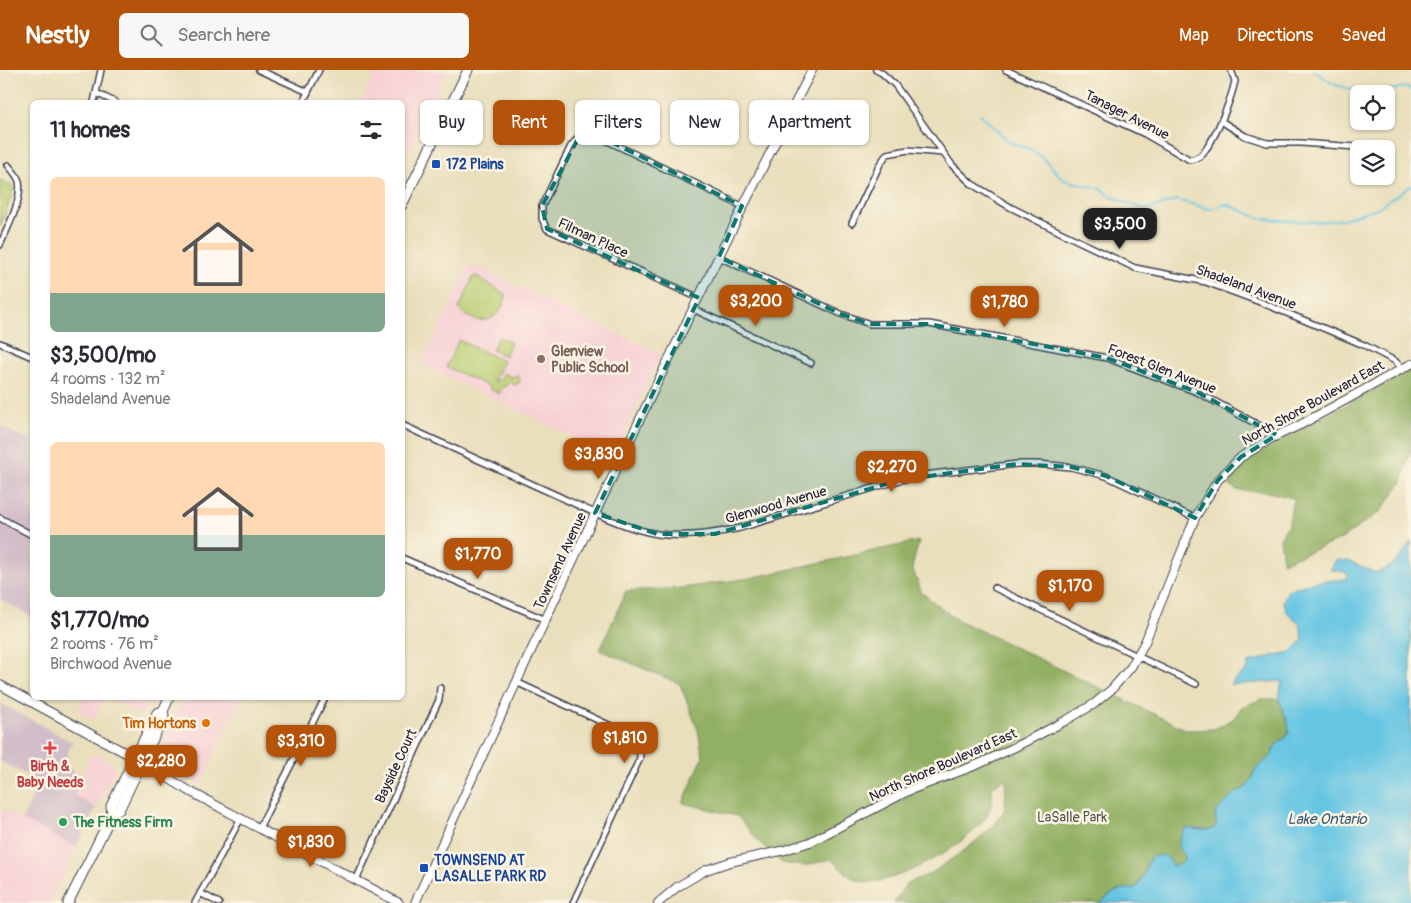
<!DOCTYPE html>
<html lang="en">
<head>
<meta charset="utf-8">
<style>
	:root { --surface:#fff; --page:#f7f7f7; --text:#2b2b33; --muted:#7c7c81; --accent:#b45309 }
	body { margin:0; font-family:Pangolin,sans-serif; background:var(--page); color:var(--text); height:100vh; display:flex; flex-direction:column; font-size:19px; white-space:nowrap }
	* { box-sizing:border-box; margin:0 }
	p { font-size:16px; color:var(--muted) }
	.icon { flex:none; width:28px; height:28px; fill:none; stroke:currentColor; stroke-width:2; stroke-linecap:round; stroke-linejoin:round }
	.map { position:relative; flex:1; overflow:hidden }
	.sheet { position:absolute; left:30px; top:30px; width:375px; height:600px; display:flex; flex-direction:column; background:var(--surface); border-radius:8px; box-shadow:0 1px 4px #0004 }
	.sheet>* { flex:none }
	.hud { position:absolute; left:420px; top:30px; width:475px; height:45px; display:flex; gap:10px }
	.buttons { position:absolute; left:1350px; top:15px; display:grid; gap:10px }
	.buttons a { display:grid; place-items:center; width:45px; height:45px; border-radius:8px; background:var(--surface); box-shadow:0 1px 4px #0004; font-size:25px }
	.price { position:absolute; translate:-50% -42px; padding:0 11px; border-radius:10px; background:var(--accent); color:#fff; font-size:16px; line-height:32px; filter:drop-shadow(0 1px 2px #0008) }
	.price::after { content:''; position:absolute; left:50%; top:30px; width:15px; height:11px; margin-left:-8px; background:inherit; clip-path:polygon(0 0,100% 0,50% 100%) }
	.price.selected { background:#222; color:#fff }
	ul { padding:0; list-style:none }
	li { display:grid; align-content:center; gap:10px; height:265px; padding:0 20px }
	li span { display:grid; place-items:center; height:155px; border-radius:8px; color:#555 }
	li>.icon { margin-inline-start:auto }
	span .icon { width:90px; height:90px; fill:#fffc; stroke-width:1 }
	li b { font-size:21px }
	h2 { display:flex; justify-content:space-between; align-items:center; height:60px; padding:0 20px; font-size:21px }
	.chip { padding:0 18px; border-radius:8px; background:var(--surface); box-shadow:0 1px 4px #0004; font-size:18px; line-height:45px }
	.chip.selected { background:var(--accent); color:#fff }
	header { display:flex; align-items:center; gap:30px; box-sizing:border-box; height:70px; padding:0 25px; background:var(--accent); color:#fff }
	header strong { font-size:24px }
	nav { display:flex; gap:28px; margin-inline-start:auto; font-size:18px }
	.search { width:350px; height:45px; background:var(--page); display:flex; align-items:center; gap:12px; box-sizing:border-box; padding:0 18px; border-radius:8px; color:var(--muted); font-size:19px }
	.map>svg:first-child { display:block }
	.built { fill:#f7cfd4 }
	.industrial { fill:#d2bdc8 }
	.green { fill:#b9cd71; stroke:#6e7856 }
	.forest { fill:#92b063; stroke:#5a694f }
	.water { fill:#65c5e3; stroke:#44748f }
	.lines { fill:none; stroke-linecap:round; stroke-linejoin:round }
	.stream { stroke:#65c5e3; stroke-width:2 }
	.street-casing { stroke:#403e4e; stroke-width:8 }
	.secondary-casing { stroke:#403e4e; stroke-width:10 }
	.primary-casing { stroke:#403e4e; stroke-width:11 }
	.street { stroke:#fff; stroke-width:5 }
	.secondary { stroke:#fff; stroke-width:8 }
	.primary { stroke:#fff; stroke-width:9 }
	.marked { fill:#0f766e; fill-opacity:0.2; stroke:#0f766e; stroke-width:4; stroke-dasharray:10 6; stroke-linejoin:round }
	.transit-dot { fill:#1a4fb4; stroke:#fcf5e5; stroke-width:2 }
	.education-dot { fill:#8d6e63; stroke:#fcf5e5; stroke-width:2 }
	.food-dot { fill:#e8710a; stroke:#fcf5e5; stroke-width:2 }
	.health-dot { fill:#e0444e; stroke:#fcf5e5; stroke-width:2 }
	.leisure-dot { fill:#2e9e5b; stroke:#fcf5e5; stroke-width:2 }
	.labels { text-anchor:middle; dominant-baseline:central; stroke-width:5; stroke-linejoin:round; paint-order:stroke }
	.street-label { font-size:14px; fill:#22223b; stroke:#fcf5e5 }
	.transit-label { font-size:14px; font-weight:bold; fill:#164399; stroke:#fcf5e5; text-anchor:start }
	.education-label { font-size:14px; font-weight:bold; fill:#785e54; stroke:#fcf5e5; text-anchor:start }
	.food-label { font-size:14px; font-weight:bold; fill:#c56008; stroke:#fcf5e5; text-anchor:end }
	.health-label { font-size:14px; font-weight:bold; fill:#be3a42; stroke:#fcf5e5 }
	.park-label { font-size:14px; fill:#4f554b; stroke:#fcf5e5 }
	.leisure-label { font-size:14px; font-weight:bold; fill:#27864d; stroke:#fcf5e5; text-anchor:start }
	.water-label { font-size:15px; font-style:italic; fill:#395b76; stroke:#fcf5e5 }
</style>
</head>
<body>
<header>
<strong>Nestly</strong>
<div class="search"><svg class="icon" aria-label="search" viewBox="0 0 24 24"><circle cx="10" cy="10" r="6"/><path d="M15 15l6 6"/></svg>Search here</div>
<nav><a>Map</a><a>Directions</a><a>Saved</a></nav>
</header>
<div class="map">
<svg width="1411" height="833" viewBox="0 0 1411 833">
	<rect width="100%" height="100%" fill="#fcf5e5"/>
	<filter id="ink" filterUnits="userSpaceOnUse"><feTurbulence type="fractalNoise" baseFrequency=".02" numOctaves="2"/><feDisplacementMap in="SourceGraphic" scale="10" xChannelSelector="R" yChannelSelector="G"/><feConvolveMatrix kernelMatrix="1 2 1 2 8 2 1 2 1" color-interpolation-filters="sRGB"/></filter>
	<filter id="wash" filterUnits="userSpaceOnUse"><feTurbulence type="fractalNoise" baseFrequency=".0096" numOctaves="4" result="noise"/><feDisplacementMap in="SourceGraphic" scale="20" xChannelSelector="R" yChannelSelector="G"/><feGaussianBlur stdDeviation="1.12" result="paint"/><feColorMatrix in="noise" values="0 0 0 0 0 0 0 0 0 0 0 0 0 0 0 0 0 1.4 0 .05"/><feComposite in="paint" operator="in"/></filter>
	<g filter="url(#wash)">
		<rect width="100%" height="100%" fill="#e9dfbc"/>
		<!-- built -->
		<g class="built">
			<polygon points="376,0 439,0 446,3 403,93 402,32 361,32"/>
			<polygon points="470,194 660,284 614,386 421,294"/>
			<polygon points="85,628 104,628 94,650 78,640"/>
			<polygon points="106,628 151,628 142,646"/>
			<polygon points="182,628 242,628 227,657 201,716 158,694 156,688"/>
			<polygon points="93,683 112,693 114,697 115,701 96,738 73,725"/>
			<polygon points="0,738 76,777 49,833 4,833 0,831"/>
		</g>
		<!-- industrial -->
		<g class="industrial">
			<polygon points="0,356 32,371 32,547 0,529"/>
			<polygon points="0,633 72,672 63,695 82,707 74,725 96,738 76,777 22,750 40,712 0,691"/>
		</g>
		<!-- green -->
		<g class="green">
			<polygon points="0,110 12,116 13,122 0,157"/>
			<path d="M477,206L506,225C501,252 477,259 459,239L473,207Z"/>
			<polygon points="498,267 511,272 505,286 492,280"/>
			<polygon points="459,270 503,291 493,312 497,311 503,303 511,307 517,305 520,309 519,313 515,315 509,312 505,317 503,316 499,324 490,319 490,317 446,297"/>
		</g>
		<!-- forest -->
		<g class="forest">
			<polygon points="1411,300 1411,384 1409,385 1402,412 1381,441 1340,470 1283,492 1280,468 1289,453 1293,428 1268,422 1237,420 1226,413 1246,389"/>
			<path d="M919,471L912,498L922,523L954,548L1187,660L1214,659L1233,649L1241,638L1261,629H1279L1288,653L1289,661L1285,668L1275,676L1272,685L1254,701L1252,709L1247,717L1235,723L1215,747L1217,754C1212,761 1206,762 1198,759L1178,778L1184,784C1185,791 1182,794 1175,796L1170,794L1145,801C1144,807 1139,809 1138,816L1132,820C1122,816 1108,825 1101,833H894L906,814L930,804L965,780L994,756L1005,739L1006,708L991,717C993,726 993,734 988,743C975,771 896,815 865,812C852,811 840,798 831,789L804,796L782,793L760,773L737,746L683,733L703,687L698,660L680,614L600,580L626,521L682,518L750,508Z"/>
		</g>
		<!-- water -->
		<path class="water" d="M1411,471V833H1101C1108,825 1122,816 1132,819L1138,816C1139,810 1142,809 1144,804C1147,798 1147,793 1150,787L1165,785L1170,791L1172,796L1181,794L1185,789L1184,784L1178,778L1180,769L1185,759C1194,757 1213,765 1216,755C1217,752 1215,747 1215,743L1235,723L1247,717L1252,709L1254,701L1272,685L1275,676L1285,668L1289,662L1288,653L1279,629L1282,611L1230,615L1233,611L1248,599V593L1276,585L1291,582L1303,570L1300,555L1287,542L1283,531L1288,520L1314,512L1346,509L1348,504L1341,501L1330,500L1336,490L1348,491L1376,503C1395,496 1401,488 1411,471Z"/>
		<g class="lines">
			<!-- stream -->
			<g class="stream">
				<polyline points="1313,0 1333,14 1366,24"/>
				<polyline points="1369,24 1405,17 1411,20"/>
				<polyline points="980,44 1009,72 1032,80 1043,88 1064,110 1101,119 1112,127 1144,139 1156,137 1176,130 1210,139 1227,134 1261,149 1318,152 1343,149 1377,138 1411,116"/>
			</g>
		</g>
	</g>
	<g filter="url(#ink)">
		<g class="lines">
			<defs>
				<g id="street">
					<polyline points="259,0 308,22"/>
					<polyline points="876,0 882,3 895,15 952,95 972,114 1010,137 1062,163 1135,198 1206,212 1260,232 1364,275 1395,291 1402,298"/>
					<path d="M1006,0L1145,64L1190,90C1194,89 1198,88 1201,85C1215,71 1231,30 1235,11L1231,0"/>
					<polyline points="96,23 115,32"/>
					<polyline points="94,32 101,0"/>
					<polyline points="303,32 319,0"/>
					<polyline points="1221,51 1245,66 1267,73 1301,73 1384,79"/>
					<polyline points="852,153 880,94 887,84 908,80 943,83"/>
					<path d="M0,175C7,159 23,129 19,111C17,105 12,100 8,95"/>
					<polyline points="719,187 841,244 870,254 929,254 1107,288 1197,322 1277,365"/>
					<polyline points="699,228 547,159 542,149 542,136 571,76 580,65 589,62 742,136"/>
					<polyline points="693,239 811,293"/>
					<polyline points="0,273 32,287"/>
					<path d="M402,355C454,379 506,402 558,426C586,439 628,460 658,464C686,468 713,464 740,458L900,410L924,405L1017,394H1038L1071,397L1106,406L1195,448"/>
					<polyline points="0,448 32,465"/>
					<polyline points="402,488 546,550"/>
					<polyline points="995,518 1196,614"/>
					<path d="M516,612L626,663C637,669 640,674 640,688L573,833"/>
					<polyline points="259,758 325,628"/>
					<polyline points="356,810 439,630 440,618"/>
					<polyline points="200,823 219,833"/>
					<polyline points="195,833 241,748"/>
				</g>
				<g id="secondary">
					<polyline points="0,615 135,688 191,722 399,833"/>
					<path d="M415,833C543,553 672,274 812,0"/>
					<polyline points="658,833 677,817 706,800 730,792 785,780 810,772 910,720 979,694 1015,677 1065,651 1094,634 1112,619 1131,597 1145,572 1195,448 1218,410 1241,387 1270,369 1300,355 1411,294"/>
				</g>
				<g id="primary">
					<polyline points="402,135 468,0"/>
					<polyline points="112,744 111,736 113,732 157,643 163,641"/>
					<polyline points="68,833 112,744 119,740 164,646 163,641 169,628"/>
				</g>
			</defs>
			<!-- street casing -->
			<use href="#street" class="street-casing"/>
			<!-- secondary casing -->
			<use href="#secondary" class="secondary-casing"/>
			<!-- primary casing -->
			<use href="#primary" class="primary-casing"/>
			<!-- street -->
			<use href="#street" class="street"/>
			<!-- secondary -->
			<use href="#secondary" class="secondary"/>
			<!-- primary -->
			<use href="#primary" class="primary"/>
		</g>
	</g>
	<!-- marked area -->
	<path class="marked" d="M580,65H597L742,136L719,187L841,244L870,254H929L1107,288L1197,322L1277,365L1241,387L1218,410L1195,448L1106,406L1071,397L1017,394L900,410L715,464H657L595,443L699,228L547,159L542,136Z"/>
	<!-- markers -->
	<g class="transit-dot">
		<rect x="431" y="89" width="10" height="10" rx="2.5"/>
		<rect x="419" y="793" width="10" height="10" rx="2.5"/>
	</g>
	<circle class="education-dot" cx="541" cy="289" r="5"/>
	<circle class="food-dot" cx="206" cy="653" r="5"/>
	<path class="health-dot" d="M47.5 670.5h5v5h5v5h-5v5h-5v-5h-5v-5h5z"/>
	<circle class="leisure-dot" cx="63" cy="752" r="5"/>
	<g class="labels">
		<!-- street labels -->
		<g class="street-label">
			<text transform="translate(1127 45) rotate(27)">Tanager Avenue</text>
			<text transform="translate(593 168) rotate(25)">Filman Place</text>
			<text transform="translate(1246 217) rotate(20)">Shadeland Avenue</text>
			<text transform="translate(1162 299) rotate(21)">Forest Glen Avenue</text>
			<text transform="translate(1313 333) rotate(-29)">North Shore Boulevard East</text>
			<text transform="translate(776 435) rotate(-16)">Glenwood Avenue</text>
			<text transform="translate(560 491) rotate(-65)">Townsend Avenue</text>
			<text transform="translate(943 695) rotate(-24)">North Shore Boulevard East</text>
			<text transform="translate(396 696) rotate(-65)">Bayside Court</text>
		</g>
		<!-- transit labels -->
		<g class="transit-label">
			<text x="446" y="94">172 Plains</text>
			<text x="434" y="790">TOWNSEND AT<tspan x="434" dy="16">LASALLE PARK RD</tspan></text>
		</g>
		<!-- education labels -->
		<g class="education-label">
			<text x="551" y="281">Glenview<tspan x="551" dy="16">Public School</tspan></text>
		</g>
		<!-- food labels -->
		<g class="food-label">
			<text x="196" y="653">Tim Hortons</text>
		</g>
		<!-- health labels -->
		<g class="health-label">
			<text x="50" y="696">Birth &amp;<tspan x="50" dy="16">Baby Needs</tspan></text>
		</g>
		<!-- park labels -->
		<g class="park-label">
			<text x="1072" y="747">LaSalle Park</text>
		</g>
		<!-- leisure labels -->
		<g class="leisure-label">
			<text x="73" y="752">The Fitness Firm</text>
		</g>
		<!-- water labels -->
		<g class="water-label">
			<text x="1327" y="749">Lake Ontario</text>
		</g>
	</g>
</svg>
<div class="buttons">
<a><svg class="icon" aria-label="locate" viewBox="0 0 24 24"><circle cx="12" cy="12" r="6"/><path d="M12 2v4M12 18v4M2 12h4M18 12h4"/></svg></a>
<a><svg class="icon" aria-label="layers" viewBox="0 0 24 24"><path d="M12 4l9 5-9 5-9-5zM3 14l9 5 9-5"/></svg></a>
</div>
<b class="price selected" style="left:1120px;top:180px">$3,500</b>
<b class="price" style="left:756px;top:257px">$3,200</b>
<b class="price" style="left:1005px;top:258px">$1,780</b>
<b class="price" style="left:599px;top:410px">$3,830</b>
<b class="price" style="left:892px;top:423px">$2,270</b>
<b class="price" style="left:478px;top:510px">$1,770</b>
<b class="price" style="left:1070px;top:542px">$1,170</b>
<b class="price" style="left:625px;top:694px">$1,810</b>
<b class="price" style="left:301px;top:697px">$3,310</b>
<b class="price" style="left:161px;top:717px">$2,280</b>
<b class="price" style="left:311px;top:798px">$1,830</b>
<div class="hud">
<a class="chip">Buy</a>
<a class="chip selected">Rent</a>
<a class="chip">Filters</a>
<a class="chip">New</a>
<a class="chip">Apartment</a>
</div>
<section class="sheet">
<h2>11 homes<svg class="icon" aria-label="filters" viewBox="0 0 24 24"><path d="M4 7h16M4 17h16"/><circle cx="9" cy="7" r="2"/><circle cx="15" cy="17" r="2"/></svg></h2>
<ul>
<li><span style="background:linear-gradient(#ffd9b3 75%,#7fa58c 0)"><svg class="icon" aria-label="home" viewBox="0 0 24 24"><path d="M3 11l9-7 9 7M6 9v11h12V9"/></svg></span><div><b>$3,500/mo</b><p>4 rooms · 132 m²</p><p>Shadeland Avenue</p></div></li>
<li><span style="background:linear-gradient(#ffd9b3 60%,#7fa58c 0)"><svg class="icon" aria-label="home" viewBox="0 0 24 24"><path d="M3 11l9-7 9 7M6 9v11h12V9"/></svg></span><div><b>$1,770/mo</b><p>2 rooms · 76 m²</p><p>Birchwood Avenue</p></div></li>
</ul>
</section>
</div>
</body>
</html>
